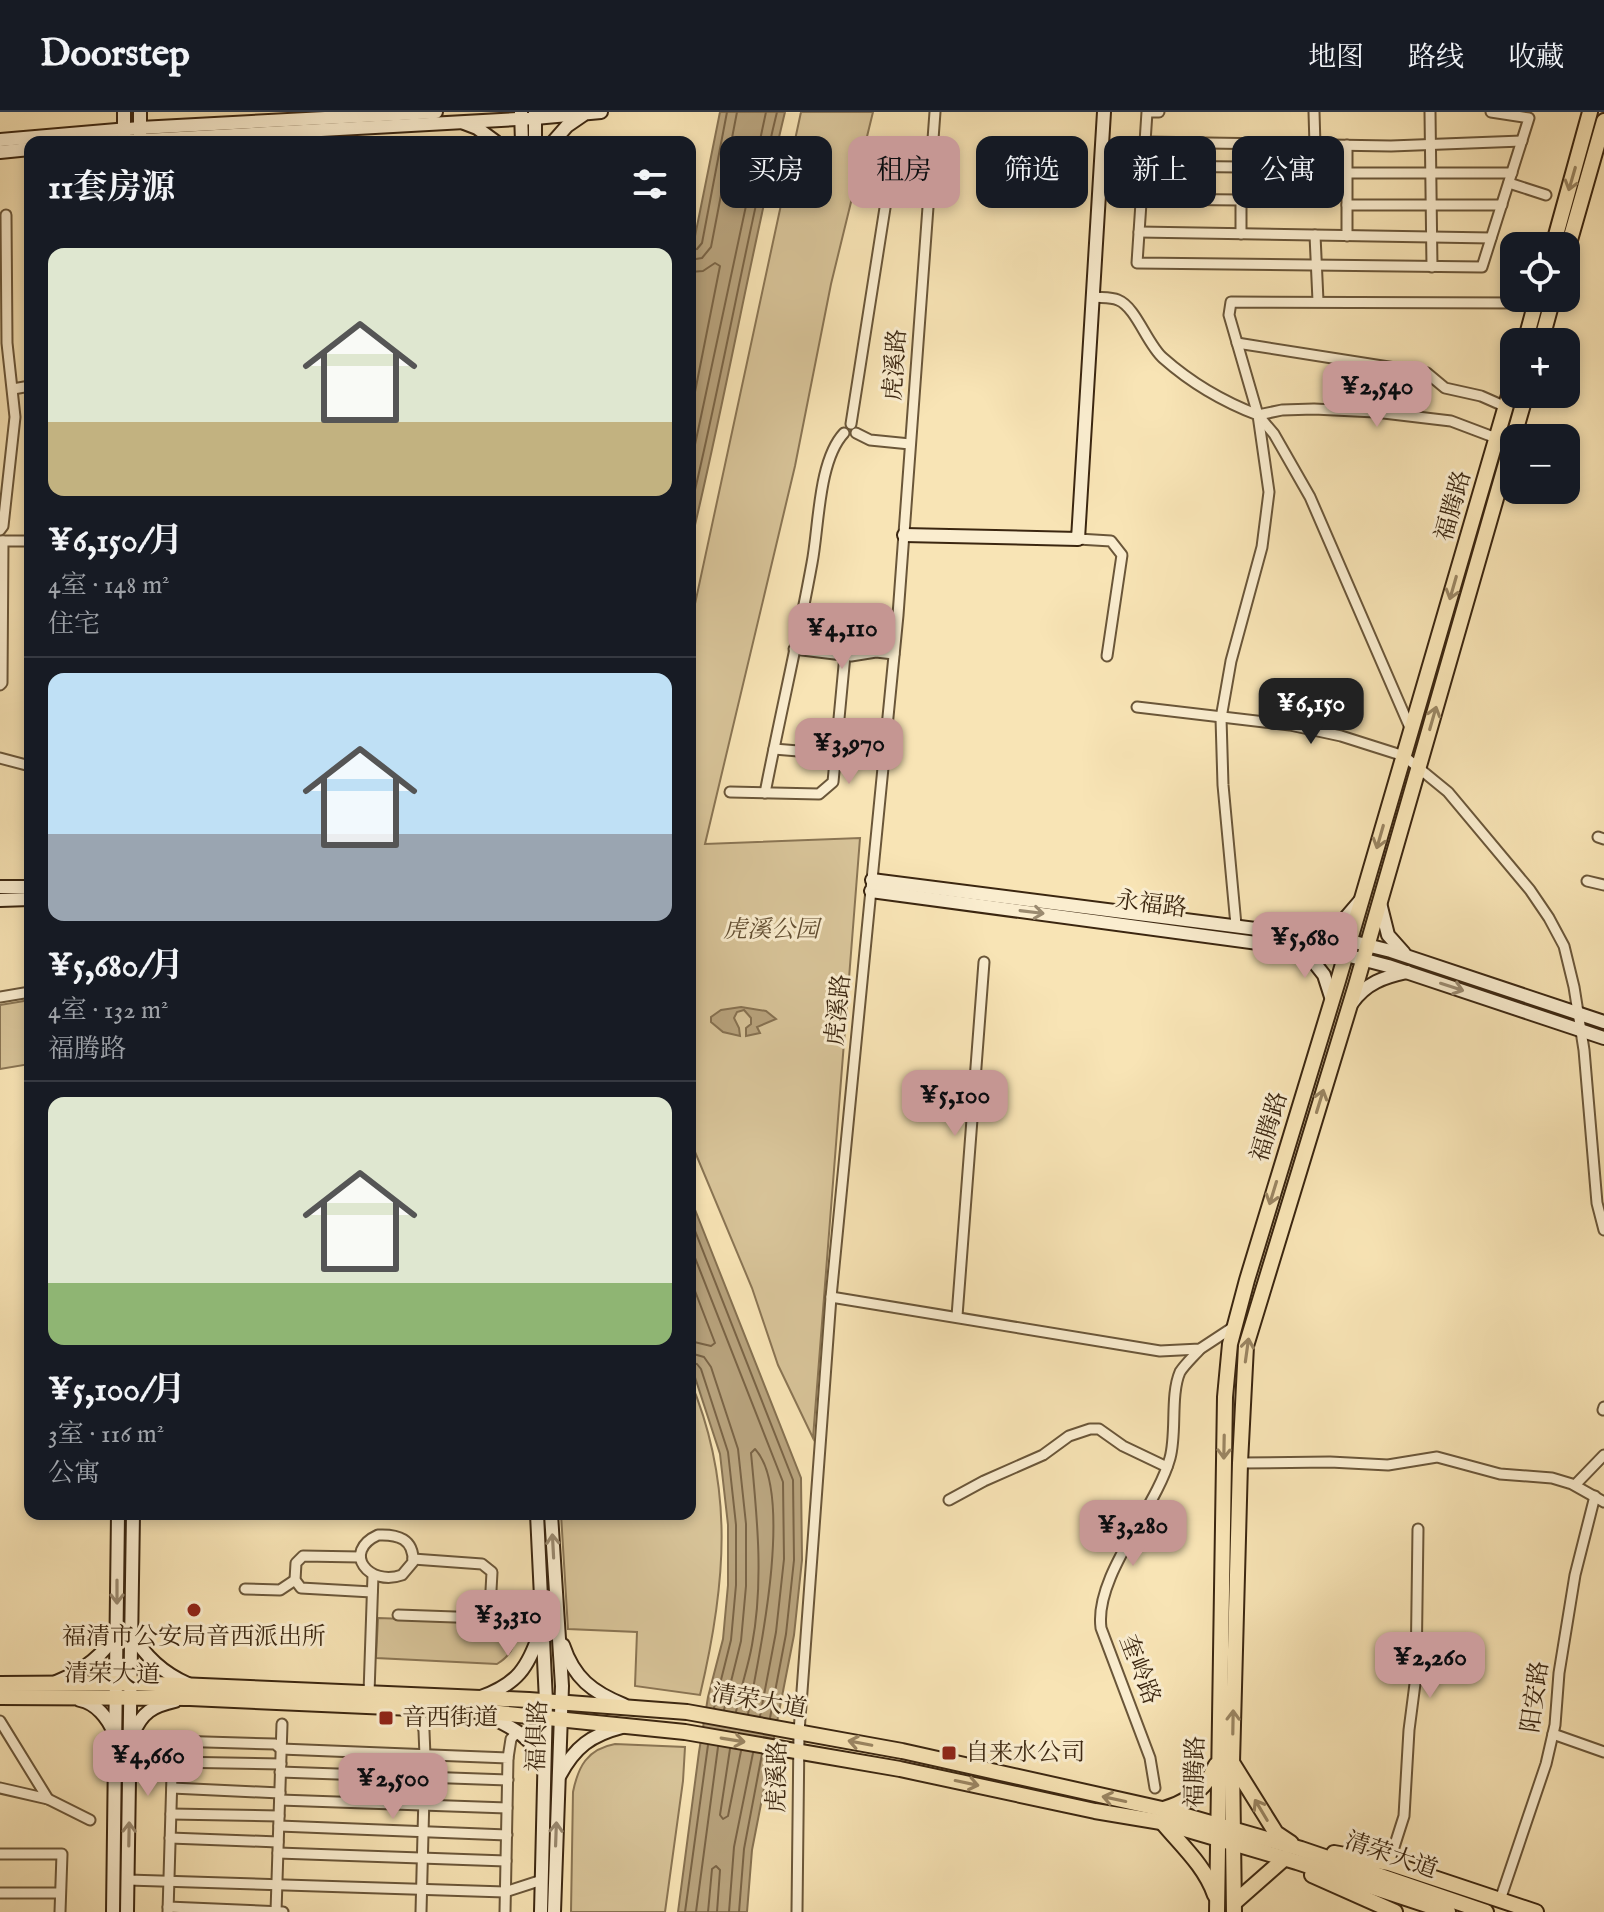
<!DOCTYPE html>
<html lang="zh">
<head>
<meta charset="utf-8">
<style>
	:root { --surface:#171b24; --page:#20242c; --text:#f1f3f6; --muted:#9ea1a6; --line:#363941; --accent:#c59692 }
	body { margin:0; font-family:"IM FELL English","Noto Serif SC",serif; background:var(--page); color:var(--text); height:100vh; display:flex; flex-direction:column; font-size:30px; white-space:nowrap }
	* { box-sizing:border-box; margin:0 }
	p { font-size:26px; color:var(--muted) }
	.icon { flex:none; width:44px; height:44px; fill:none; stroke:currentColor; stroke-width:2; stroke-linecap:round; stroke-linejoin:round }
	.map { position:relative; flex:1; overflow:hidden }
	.sheet { position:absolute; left:24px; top:24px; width:672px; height:1384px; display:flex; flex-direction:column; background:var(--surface); border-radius:16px; box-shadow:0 4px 12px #0003 }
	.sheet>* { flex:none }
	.guide { position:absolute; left:720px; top:24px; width:760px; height:72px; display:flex; gap:16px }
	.tools { position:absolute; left:1500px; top:120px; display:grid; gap:16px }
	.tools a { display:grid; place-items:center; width:80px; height:80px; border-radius:16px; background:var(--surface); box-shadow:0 4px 12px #0003; font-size:40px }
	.price { position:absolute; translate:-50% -68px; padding:0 18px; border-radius:16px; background:var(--accent); color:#111; font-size:26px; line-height:52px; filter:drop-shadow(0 2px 4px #0008) }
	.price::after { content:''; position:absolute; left:50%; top:48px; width:24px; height:18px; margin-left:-12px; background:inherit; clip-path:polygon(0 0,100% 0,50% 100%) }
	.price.selected { background:#222; color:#fff }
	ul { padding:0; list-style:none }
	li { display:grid; align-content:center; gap:16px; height:424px; padding:0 24px }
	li+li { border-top:2px solid var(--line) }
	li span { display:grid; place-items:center; height:248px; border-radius:16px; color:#555 }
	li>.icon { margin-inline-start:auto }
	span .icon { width:144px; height:144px; fill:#fffc; stroke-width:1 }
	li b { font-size:34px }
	h2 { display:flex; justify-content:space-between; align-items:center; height:96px; padding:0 24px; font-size:34px }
	.tag { padding:0 28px; border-radius:16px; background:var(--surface); box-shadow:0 4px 12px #0003; font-size:28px; line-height:72px }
	.tag.selected { background:var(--accent); color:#111 }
	header { display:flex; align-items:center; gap:48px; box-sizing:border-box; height:112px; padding:0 40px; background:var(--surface); border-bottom:2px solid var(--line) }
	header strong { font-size:38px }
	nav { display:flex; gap:44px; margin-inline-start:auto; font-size:28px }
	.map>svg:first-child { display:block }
	.green { fill:#d8c499; stroke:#8a7554; stroke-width:2 }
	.water { fill:#b8a37d; stroke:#867151; stroke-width:2 }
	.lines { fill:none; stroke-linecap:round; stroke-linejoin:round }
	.shore { stroke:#7a6446; stroke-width:2 }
	.street-casing { stroke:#6a5639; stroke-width:13 }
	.secondary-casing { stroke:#3b2610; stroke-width:16 }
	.primary-casing { stroke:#3b2610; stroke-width:18 }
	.street { stroke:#faedcf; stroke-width:9 }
	.secondary { stroke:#faedcf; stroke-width:12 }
	.primary { stroke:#f8e4b5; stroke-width:14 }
	.oneway { stroke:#9a8562 }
	.oneway2 { stroke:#9a8a70 }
	.poi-dot { fill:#8f2418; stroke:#faedcf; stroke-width:3 }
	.labels { text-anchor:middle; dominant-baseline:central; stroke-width:6; stroke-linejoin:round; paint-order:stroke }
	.street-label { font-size:24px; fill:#3b2610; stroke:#faedcf }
	.park-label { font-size:24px; font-style:italic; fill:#624e32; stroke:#faedcf }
	.poi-label { font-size:24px; fill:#3b2610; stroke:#faedcf; text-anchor:start }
</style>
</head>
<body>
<header>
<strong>Doorstep</strong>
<nav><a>地图</a><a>路线</a><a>收藏</a></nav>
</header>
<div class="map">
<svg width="1604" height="1800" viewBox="0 0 1604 1800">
	<rect width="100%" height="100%" fill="#f8e4b5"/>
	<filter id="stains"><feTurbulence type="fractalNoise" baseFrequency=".0025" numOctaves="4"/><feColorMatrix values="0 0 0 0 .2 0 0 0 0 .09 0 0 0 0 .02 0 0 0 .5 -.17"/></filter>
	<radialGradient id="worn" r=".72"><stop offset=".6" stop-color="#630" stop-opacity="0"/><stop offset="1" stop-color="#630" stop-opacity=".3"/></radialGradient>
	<!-- green -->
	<g class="green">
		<polygon points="801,0 873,0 831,172 795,354 705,732 860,726 813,1326 778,1253 752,1176 690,1028 690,515"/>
		<polygon points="30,888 30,952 0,957 0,893"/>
		<path d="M690,1268C735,1375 726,1473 700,1583L635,1574L637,1520L568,1517L561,1402H690Z"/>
		<path d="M378,1506L516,1511C515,1530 515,1541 497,1552L376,1546Z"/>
		<path d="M615,1632L685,1635L683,1669L665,1800H571L573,1680C578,1655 587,1637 615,1632Z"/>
	</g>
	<!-- water -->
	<g class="water">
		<path d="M720,0H785C750,144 725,290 690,434V149Z"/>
		<polygon points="741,895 766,899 776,907 757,915 760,921 746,924 746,916 751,912 751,906 744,898 737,900 734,906 739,916 740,924 723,920 711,910 711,905 721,898"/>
		<polygon points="690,1085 801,1366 802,1448 794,1523 752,1738 747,1800 678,1800 699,1640 708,1585 723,1527 728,1473 728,1413 720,1342 690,1250"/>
	</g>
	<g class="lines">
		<!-- shore -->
		<g class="shore">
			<polyline points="690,138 697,137 702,131 727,0"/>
			<polyline points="690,148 702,146 711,135 737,0"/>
			<polyline points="690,160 703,159 715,151 720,154 690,305"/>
			<polyline points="690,356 766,0"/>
			<path d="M690,399C722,267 745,132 777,0"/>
			<polyline points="690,1106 793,1368 794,1448 786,1522 770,1606"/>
			<polyline points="690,1133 783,1370 784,1447 776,1520 760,1604"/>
			<polyline points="690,1166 715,1231 711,1234 690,1229"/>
			<polyline points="690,1241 704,1245 711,1255 738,1337 746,1412 746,1474 741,1529 724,1598"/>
			<polyline points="690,1251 697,1252 701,1257 728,1340 736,1413 736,1473 731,1528 714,1596"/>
			<path d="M736,1600C740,1577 748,1556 752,1533C764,1470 757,1404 751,1341L755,1337C795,1380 759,1546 748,1602"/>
			<polyline points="730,1637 720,1703 723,1707 728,1704 741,1639"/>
			<polyline points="685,1800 708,1633"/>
			<polyline points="696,1800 718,1635"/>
			<polyline points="708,1800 712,1757 716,1754 720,1758 717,1800"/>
			<polyline points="729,1800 734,1735 753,1641"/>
			<polyline points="739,1800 744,1737 762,1642"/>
		</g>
		<defs>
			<g id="street">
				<polyline points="1159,0 1147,0 1137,151 1482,155 1529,6 1491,0"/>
				<polyline points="1314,0 1315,33"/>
				<polyline points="1430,0 1432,155"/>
				<polyline points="1145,30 1391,34 1522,29"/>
				<polyline points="1241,32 1241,122"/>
				<polyline points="1347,33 1347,124"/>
				<polyline points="1143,54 1241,55"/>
				<polyline points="1347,61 1512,61"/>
				<polyline points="1509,71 1546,83"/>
				<polyline points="1141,87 1241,88"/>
				<polyline points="1347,93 1502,93"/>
				<polyline points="1139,120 1491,126"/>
				<polyline points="1315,123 1318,189"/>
				<path d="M1093,185C1101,186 1111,185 1118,188C1136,195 1147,232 1163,246C1190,270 1224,290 1258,303L1269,380L1262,435L1231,549L1221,606L1223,673L1236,813"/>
				<polyline points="1237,231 1427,261 1445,276 1481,284 1506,295"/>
				<polyline points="13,277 30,274"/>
				<polyline points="1258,303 1282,298 1314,297 1375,300 1451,309 1496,326"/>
				<polyline points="851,312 893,45 903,34 932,37"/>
				<polyline points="856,321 870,328 910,332"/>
				<polyline points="0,418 3,414 15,305 7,231 6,103"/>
				<polyline points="1078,427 1111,429 1122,443 1107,544"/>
				<polyline points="0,429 30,429"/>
				<polyline points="794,537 851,544 876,540 894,542"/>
				<polyline points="0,573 2,571 3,429"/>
				<polyline points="1137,595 1290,613 1341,624 1404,644 1448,680 1530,778 1549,806 1564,834 1574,875 1584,938 1597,1091 1604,1118"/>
				<polyline points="1411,618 1310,385 1274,322 1258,303 1229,203 1231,190 1536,191"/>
				<polyline points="774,637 835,642"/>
				<polyline points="0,646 30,654"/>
				<polyline points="730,680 819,682 833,670 845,543"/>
				<path d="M765,681C780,604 798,528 812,451C819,415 818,349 844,321"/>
				<polyline points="1598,725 1604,727"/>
				<polyline points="1587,769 1604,773"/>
				<polyline points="0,885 30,880"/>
				<polyline points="831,1185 1160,1239 1200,1237 1235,1214"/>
				<polyline points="957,1204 984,850"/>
				<polyline points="1603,1298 1604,1295"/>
				<polyline points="1240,1351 1330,1350 1388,1353 1437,1345 1500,1362 1552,1366 1572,1372 1604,1390"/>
				<polyline points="1575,1373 1604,1343"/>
				<polyline points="949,1388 984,1369 1043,1343 1069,1324 1090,1317 1099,1317 1123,1334 1167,1355"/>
				<path d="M378,1423C398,1422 414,1427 413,1450L402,1463C369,1475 341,1440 378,1423Z"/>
				<polyline points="360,1445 303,1444 296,1451 295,1468 301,1476 372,1480"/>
				<polyline points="245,1477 280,1478 295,1468"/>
				<polyline points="398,1503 483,1506 490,1497 492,1460 482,1452 413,1447"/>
				<polyline points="369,1581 373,1463"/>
				<polyline points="419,1596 424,1619 425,1644 421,1800"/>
				<polyline points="0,1609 48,1687"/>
				<polyline points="1553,1622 1604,1640"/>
				<polyline points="508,1646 511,1627 517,1620"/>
				<polyline points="172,1650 281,1652"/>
				<polyline points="280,1660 508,1668"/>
				<polyline points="0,1676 48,1687 90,1708"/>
				<polyline points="172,1676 280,1681"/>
				<path d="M1155,1676L1150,1646L1101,1516C1094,1464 1156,1397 1170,1346C1177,1321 1170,1283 1180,1260C1185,1252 1194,1244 1200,1237"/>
				<polyline points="280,1688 507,1696"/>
				<polyline points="171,1702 279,1704"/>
				<polyline points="279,1714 507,1723"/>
				<polyline points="170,1726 278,1730"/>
				<polyline points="278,1741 506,1749"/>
				<polyline points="0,1742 62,1742 60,1800"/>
				<polyline points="1389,1751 1404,1704 1409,1618 1416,1564 1418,1417"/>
				<polyline points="128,1768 505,1780 542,1768"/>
				<polyline points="0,1781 60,1781"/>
				<polyline points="1500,1788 1546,1652 1555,1613 1559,1561 1575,1463 1595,1384"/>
				<polyline points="168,1795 283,1800"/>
				<polyline points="168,1800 173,1629 275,1632 281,1637 508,1646 505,1800"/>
				<polyline points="276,1800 282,1612"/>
				<polyline points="797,1800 799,1620 831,1185 898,503 935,0"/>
			</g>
			<g id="secondary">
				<polyline points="521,0 522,30"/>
				<polyline points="535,1 535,30"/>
				<polyline points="464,11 477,16 496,30"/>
				<polyline points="140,23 140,0"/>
				<polyline points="124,25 124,0"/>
				<polyline points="0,28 140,16 436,0"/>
				<polyline points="109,30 535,6 601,0"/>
				<polyline points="553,30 567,14 583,3"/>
				<polyline points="0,40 30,37"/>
				<polyline points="904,423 1078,427 1104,0"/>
				<polyline points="872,768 1350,829 1391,839 1604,910"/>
				<polyline points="0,775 30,775"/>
				<polyline points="871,779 1346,843 1388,854 1604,926"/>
				<polyline points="0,788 30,787"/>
				<polyline points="1380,791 1388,823 1404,841"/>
				<polyline points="1315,821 1342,810 1360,789"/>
				<polyline points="1302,835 1324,863 1332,888"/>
				<path d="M1352,891C1366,871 1384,865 1407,860"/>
				<polyline points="537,1402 546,1589 541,1800"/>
				<polyline points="551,1402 562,1574 554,1800"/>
				<path d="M132,1521C145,1545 163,1561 188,1572"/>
				<path d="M563,1533C574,1566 592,1580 624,1593"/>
				<path d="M56,1570C81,1560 104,1543 117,1520"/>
				<path d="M481,1585C517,1572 528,1556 540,1520"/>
				<path d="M80,1588C96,1591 108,1606 114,1621"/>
				<path d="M482,1601C506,1613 534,1623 541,1651"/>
				<path d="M133,1622C142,1600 153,1594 175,1589"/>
				<path d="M560,1663C575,1635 591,1623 622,1615"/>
				<polyline points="113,1800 118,1402"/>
				<polyline points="127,1800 133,1402"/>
			</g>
			<g id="primary">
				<polyline points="1553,134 1590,0"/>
				<polyline points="1566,142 1604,9"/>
				<polyline points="1525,230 1537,186"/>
				<polyline points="1541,230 1553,186"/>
				<polyline points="0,1572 132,1571 529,1588 687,1600 902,1639 1162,1697 1301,1737 1486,1800"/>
				<polyline points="0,1585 190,1586 479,1599 685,1620 900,1657 1095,1699 1161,1710 1297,1750 1448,1800"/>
				<polyline points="1233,1652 1276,1721 1291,1731"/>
				<path d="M1164,1697C1188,1690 1206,1677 1216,1653"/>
				<path d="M1162,1710C1181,1733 1205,1754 1215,1783"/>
				<polyline points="1334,1741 1389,1751 1536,1800"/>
				<polyline points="1312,1763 1395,1800"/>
				<polyline points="1234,1791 1285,1746"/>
				<polyline points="1217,1800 1225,1285 1230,1232 1247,1168 1338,869 1514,266"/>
				<polyline points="1234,1800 1232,1650 1240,1351 1246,1234 1356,873 1526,282"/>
			</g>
		</defs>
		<!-- street casing -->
		<use href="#street" class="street-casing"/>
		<!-- secondary casing -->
		<use href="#secondary" class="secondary-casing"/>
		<!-- primary casing -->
		<use href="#primary" class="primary-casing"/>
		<!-- street -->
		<use href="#street" class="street"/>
		<!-- secondary -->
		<use href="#secondary" class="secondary"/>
		<!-- primary -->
		<use href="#primary" class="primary"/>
	</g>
	<!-- one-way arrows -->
	<defs><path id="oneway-shaft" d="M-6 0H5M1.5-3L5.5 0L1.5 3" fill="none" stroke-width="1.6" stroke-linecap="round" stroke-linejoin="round" transform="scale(2)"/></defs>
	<g class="oneway">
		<use href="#oneway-shaft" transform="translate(1572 67) rotate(106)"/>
		<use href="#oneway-shaft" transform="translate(1453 476) rotate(106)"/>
		<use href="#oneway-shaft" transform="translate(1433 606) rotate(-74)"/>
		<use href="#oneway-shaft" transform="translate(1380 725) rotate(106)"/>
		<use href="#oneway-shaft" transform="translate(1320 989) rotate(-73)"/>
		<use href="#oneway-shaft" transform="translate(1273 1081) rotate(107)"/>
		<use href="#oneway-shaft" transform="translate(1247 1238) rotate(-82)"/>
		<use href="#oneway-shaft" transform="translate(1224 1335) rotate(91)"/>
		<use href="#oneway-shaft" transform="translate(1233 1610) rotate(-89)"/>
		<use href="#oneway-shaft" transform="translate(733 1628) rotate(9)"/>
		<use href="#oneway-shaft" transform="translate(860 1631) rotate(-169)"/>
		<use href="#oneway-shaft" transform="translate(967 1671) rotate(12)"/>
		<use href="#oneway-shaft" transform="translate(1114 1687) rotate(-168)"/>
		<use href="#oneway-shaft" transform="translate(1261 1698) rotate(-121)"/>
	</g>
	<g class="oneway2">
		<use href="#oneway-shaft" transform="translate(1032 800) rotate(7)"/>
		<use href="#oneway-shaft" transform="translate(1452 875) rotate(18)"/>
		<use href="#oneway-shaft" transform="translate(553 1434) rotate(-93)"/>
		<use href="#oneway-shaft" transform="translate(117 1480) rotate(90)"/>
		<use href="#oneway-shaft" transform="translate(129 1722) rotate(-89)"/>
		<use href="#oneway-shaft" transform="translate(556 1722) rotate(-88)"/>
	</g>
	<!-- markers -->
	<g class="poi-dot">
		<circle cx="194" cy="1498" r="8"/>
		<rect x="378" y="1598" width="16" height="16" rx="4"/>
		<rect x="941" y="1633" width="16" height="16" rx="4"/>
	</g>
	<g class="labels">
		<!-- street labels -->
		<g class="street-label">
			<text transform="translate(896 253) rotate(-86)">虎溪路</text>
			<text transform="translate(1454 394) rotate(-74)">福腾路</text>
			<text transform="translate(1151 793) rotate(7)">永福路</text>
			<text transform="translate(839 898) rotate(-84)">虎溪路</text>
			<text transform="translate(1270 1015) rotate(-73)">福腾路</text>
			<text transform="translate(1139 1558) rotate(69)">奎岭路</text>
			<text transform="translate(112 1563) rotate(1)">清荣大道</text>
			<text transform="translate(1536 1585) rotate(-82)">阳安路</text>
			<text transform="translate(759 1590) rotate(10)">清荣大道</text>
			<text transform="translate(538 1624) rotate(-88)">福俱路</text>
			<text transform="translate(1196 1660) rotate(-89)">福腾路</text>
			<text transform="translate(778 1665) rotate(-89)">虎溪路</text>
			<text transform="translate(1391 1744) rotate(19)">清荣大道</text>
		</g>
		<!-- park labels -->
		<g class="park-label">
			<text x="771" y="818">虎溪公园</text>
		</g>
		<!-- poi labels -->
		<g class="poi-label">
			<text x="194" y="1525" text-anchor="middle">福清市公安局音西派出所</text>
			<text x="402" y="1606">音西街道</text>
			<text x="965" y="1641">自来水公司</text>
		</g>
	</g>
	<rect width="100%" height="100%" filter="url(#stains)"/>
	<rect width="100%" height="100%" fill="url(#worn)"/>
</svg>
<div class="tools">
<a><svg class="icon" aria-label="locate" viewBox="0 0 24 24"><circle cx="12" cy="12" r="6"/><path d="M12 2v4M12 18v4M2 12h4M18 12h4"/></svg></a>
<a>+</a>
<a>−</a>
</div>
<b class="price" style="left:1377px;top:317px">¥2,540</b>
<b class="price" style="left:842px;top:559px">¥4,110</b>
<b class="price selected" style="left:1311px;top:634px">¥6,150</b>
<b class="price" style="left:849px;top:674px">¥3,970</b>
<b class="price" style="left:1305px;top:868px">¥5,680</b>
<b class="price" style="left:955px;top:1026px">¥5,100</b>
<b class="price" style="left:1133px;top:1456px">¥3,280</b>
<b class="price" style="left:508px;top:1546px">¥3,310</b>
<b class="price" style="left:1430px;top:1588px">¥2,260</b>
<b class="price" style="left:148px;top:1686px">¥4,660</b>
<b class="price" style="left:393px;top:1709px">¥2,500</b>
<div class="guide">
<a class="tag">买房</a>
<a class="tag selected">租房</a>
<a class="tag">筛选</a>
<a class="tag">新上</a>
<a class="tag">公寓</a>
</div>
<section class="sheet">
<h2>11套房源<svg class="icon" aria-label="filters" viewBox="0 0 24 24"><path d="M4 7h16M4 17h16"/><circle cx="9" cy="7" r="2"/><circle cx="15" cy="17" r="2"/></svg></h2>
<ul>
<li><span style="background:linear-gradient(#dfe7d0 70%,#c2b280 0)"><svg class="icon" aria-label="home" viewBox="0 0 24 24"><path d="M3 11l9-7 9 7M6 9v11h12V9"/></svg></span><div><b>¥6,150/月</b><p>4室 · 148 m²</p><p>住宅</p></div></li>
<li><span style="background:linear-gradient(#bfe0f5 65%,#9aa5b1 0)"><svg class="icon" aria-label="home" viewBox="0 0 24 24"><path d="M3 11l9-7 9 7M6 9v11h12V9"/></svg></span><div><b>¥5,680/月</b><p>4室 · 132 m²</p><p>福腾路</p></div></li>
<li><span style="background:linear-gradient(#dfe7d0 75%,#8fb573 0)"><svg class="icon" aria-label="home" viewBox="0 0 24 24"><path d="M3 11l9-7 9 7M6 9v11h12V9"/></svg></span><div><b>¥5,100/月</b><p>3室 · 116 m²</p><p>公寓</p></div></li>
</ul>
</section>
</div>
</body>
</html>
